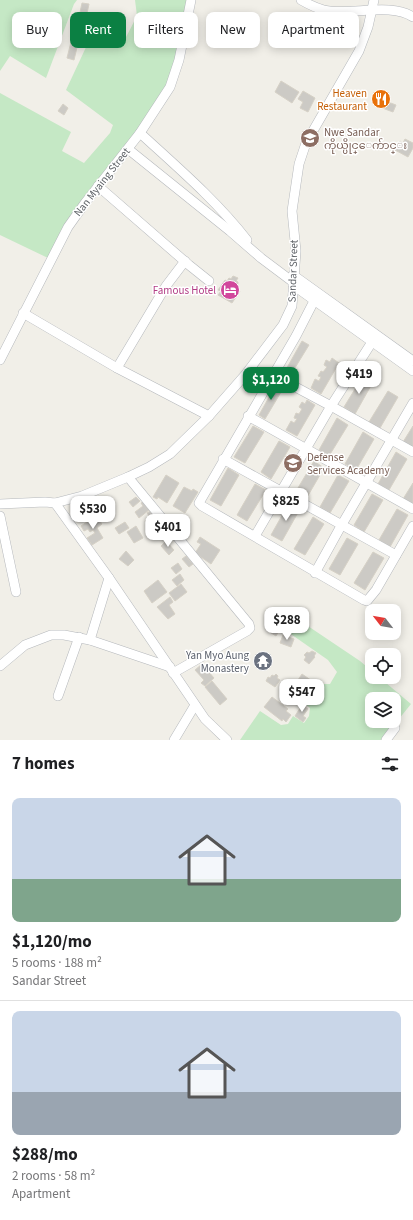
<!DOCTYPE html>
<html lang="en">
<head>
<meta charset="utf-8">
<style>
	:root { --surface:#fff; --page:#f6f6f6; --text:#202124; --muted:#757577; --line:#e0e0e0; --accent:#0b8043 }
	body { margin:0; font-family:"Source Sans 3","Noto Sans Myanmar",sans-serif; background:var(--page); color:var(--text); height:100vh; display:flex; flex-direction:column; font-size:15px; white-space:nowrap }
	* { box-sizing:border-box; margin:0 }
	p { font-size:13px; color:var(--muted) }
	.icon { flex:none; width:22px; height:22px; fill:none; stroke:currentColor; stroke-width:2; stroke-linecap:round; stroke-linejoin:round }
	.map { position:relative; height:740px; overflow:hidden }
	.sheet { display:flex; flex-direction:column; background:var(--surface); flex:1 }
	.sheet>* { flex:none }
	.guide { position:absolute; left:12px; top:12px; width:389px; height:36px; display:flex; gap:8px }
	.needle { width:26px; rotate:301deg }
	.fabs { position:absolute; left:365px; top:604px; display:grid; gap:8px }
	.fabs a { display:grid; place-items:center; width:36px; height:36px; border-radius:8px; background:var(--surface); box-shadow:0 2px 10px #0003; font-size:20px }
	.price { position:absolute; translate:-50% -34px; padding:0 9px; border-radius:8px; background:#fff; color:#222; font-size:13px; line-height:26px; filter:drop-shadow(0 1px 2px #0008) }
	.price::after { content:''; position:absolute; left:50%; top:24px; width:12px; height:9px; margin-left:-6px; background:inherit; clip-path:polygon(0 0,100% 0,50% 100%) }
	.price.current { background:var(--accent); color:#fff }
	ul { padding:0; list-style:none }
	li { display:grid; align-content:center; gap:8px; height:212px; padding:0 12px }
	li+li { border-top:1px solid var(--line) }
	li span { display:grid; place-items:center; height:124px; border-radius:8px; color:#555 }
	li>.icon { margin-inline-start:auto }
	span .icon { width:72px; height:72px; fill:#fffc; stroke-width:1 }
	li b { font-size:17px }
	h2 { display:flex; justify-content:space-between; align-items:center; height:48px; padding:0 12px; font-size:17px }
	.chip { padding:0 14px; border-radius:8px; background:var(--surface); box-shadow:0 2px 10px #0003; font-size:14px; line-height:36px }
	.chip.current { background:var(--accent); color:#fff }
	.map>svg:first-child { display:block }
	.green { fill:#c5e8c5; fill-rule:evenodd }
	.building { fill:#cccac5; stroke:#d6d1c6 }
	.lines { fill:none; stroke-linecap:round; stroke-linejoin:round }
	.minor-casing { stroke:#b5b8bc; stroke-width:10 }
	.minor { stroke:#fff; stroke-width:9 }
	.labels { text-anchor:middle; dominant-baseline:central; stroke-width:3; stroke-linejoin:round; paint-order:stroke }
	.food-label { font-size:11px; fill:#c56008; stroke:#fff; text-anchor:end }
	.education-label { font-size:11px; fill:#785e54; stroke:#fff; text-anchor:start }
	.street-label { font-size:11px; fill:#5f6368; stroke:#fff }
	.hotel-label { font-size:11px; fill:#b23c85; stroke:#fff; text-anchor:end }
	.worship-label { font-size:11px; fill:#5b616d; stroke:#fff; text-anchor:end }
</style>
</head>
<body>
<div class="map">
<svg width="413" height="740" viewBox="0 0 413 740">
	<rect width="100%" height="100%" fill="#f1efe8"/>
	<!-- green -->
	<g class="green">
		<polygon points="0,0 77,0 74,4 46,78 10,56 0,71"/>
		<polygon points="135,0 189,0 168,87 48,258 0,235 0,93 71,132 62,151 84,163 110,133 113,125 66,90 95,28 125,39 137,16"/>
		<path d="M293,616L360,661L372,671V677H379L411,704L382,740H240L260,711L281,725L288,724L293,716L304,723L309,716L310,708L304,703L318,684H330L337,672L328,660L285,630ZM372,699H394V721H372Z"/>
	</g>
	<!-- building -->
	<g class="building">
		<polygon points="82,3 89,4 86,18 79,17"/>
		<polygon points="116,19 125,22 122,34 109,30 112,22 115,23"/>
		<polygon points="72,38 79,39 74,60 67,58"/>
		<polygon points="281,81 299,92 292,103 275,92"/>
		<polygon points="303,91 315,98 308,112 300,108 303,102 298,99"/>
		<polygon points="378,91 390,97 385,109 372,103"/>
		<polygon points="388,102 396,105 393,112 385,109"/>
		<polygon points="63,104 68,108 64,115 58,111"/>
		<polygon points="405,139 413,143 413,148 408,157 395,150 400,141 403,143"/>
		<polygon points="233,276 238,278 236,281 238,282 237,289 240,291 232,303 218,295 221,291 218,290 225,280 227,281 229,278 231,279"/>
		<polygon points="302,341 309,345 290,376 284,373"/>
		<polygon points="332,358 339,363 321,394 311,388 315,379 319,381 321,377 318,376 321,371 323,372 327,367 324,365 326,360 330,362"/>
		<polygon points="363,376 373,382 355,414 344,407"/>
		<polygon points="277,383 284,387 265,419 259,415"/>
		<polygon points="388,391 398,397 380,428 369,422"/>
		<polygon points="307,400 315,405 297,436 286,430 291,421 294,423 297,419 294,418 296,413 299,414 302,409 299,407 302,402 305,404"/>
		<polygon points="337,418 348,425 329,456 319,450"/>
		<polygon points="253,426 264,432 245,463 234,457"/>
		<polygon points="413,426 413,448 403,442"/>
		<polygon points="363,432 374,439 356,470 345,464"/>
		<polygon points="279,441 290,447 271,479 261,472"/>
		<polygon points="396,452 407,459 389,490 378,484"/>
		<polygon points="314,461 324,468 306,499 295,493"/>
		<polygon points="228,468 239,475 221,506 210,500"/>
		<polygon points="166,475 179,483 167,503 158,497 157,499 153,497"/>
		<polygon points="338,475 349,481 330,513 320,507"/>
		<polygon points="413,483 413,505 403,499"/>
		<polygon points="255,484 266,490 247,521 237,515"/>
		<polygon points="184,487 192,491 193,489 198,492 185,513 173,506"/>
		<polygon points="372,494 383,500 364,532 354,525"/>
		<polygon points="136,497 140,501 133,507 129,502"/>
		<polygon points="143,502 149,510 139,518 135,512 143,506 141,503"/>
		<polygon points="289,503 300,509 282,541 271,535"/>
		<polygon points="397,509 408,515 390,547 379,540"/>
		<polygon points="150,511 159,523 151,529 145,521 150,517 147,513"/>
		<polygon points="96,516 102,524 97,528 103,538 92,545 87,538 95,533 93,530 90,532 88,529 84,531 81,526"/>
		<polygon points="313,517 324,524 305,555 294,549"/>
		<polygon points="125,522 129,528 119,534 115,528"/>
		<polygon points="181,525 190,534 184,539 176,530"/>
		<polygon points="136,526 143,538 134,543 127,532"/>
		<polygon points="200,537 220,550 211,564 195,553 201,544 197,542"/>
		<polygon points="347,538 358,544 340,575 329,569"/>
		<polygon points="166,541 174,550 169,555 161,546"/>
		<polygon points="126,551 134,560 128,566 119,559"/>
		<polygon points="373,552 384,558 365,590 354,583"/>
		<polygon points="186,556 193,564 189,567 182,559"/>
		<polygon points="178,563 182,569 176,574 171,568"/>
		<polygon points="180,574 184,580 177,586 172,580"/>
		<polygon points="158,580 167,592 152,603 144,591"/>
		<polygon points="181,584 187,592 175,601 169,593"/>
		<polygon points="170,597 173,602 169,605 175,614 168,619 157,607"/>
		<polygon points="274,623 281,628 276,636 268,631"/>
		<polygon points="283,635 294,639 291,647 280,643"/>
		<polygon points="312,651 316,653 314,656 315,657 309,664 304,660 306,657 304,655 307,652 309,653"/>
		<polygon points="202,664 214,678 205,686 201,683 204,680 195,670"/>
		<polygon points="276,674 278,676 277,678 280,680 275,687 266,681 268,677 270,678 272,675 274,676"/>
		<polygon points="302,674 315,683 307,695 304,693 302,696 292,689"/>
		<polygon points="212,681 227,699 220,705 205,687"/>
		<polygon points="272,697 288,709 286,711 291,715 286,722 283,719 282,721 264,707"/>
		<polygon points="302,705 308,709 303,716 306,718 303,722 295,716"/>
	</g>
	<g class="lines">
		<defs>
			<g id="minor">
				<path d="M301,0C308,4 316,8 324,10C350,16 390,2 413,17"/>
				<path d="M140,133C177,167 216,200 247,240"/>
				<polyline points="128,149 230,231 261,258 293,282"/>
				<polyline points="98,186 189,265 209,281"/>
				<polyline points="293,275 413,361"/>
				<polyline points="293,285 413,371"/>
				<polyline points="314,301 296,336 199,503 202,506 364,600 367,601 376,590 413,526"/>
				<polyline points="23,313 117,368 209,416"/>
				<polyline points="0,360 68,227 85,203 140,133 170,87 179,60 191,0"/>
				<polyline points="117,368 166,286 185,261"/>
				<polyline points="273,375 331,406 413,452"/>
				<polyline points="248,416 413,509"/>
				<polyline points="223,459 396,555"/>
				<polyline points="128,477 249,624 250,628 247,631 173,673"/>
				<polyline points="55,503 109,578 205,719 227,740"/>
				<polyline points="0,504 45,502 55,503 82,496 128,477 149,467 170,454 209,416 245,375 283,325 292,306 296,251 292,211 299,164 306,143 359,51 368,27 374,0"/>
				<polyline points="0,516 16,592"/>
				<polyline points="255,536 331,406 372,342"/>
				<polyline points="315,573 341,526 413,403"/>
				<polyline points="90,640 109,578"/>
				<polyline points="0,666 25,645 51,635 64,635 90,640 170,667"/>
				<polyline points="58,696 79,637"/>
				<polyline points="174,740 195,705"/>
				<polyline points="386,740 395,728"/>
			</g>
		</defs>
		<!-- minor casing -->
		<use href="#minor" class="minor-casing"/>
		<!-- minor -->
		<use href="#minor" class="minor"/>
	</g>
	<!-- icons -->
	<defs>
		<symbol id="restaurant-disc" viewBox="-11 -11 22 22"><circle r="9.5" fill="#e8710a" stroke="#fff"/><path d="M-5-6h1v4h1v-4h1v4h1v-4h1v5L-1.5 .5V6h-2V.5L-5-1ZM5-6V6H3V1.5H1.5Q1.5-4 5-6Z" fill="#fff"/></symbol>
		<symbol id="school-disc" viewBox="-11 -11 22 22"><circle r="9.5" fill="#8d6e63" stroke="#fff"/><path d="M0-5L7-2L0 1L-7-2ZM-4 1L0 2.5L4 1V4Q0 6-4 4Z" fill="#fff"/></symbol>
		<symbol id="hotel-disc" viewBox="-11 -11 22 22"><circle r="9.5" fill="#d1479c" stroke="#fff"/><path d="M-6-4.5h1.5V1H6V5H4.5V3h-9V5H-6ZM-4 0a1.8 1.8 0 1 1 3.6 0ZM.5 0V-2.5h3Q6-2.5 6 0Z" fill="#fff"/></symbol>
		<symbol id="university-disc" viewBox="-11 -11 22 22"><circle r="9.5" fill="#8d6e63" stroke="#fff"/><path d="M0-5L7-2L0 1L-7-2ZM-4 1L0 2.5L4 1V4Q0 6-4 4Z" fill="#fff"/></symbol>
		<symbol id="temple-disc" viewBox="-11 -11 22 22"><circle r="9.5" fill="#6b7280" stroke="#fff"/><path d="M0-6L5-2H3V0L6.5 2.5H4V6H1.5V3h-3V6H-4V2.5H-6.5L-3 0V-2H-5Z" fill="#fff"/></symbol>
	</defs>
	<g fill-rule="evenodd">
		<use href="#restaurant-disc" x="370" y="88" width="22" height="22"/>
		<use href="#school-disc" x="299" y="127" width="22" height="22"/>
		<use href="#hotel-disc" x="219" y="279" width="22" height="22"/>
		<use href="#university-disc" x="282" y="452" width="22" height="22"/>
		<use href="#temple-disc" x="252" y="650" width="22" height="22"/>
	</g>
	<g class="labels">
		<!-- food labels -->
		<g class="food-label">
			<text x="367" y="93">Heaven<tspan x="367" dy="13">Restaurant</tspan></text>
		</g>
		<!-- education labels -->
		<g class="education-label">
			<text x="324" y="132">Nwe Sandar<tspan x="324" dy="13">ကိုယ္ပိုင္ေက်ာင္း</tspan></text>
			<text x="307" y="457">Defense<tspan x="307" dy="13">Services Academy</tspan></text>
		</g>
		<!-- street labels -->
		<g class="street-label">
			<text transform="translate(102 182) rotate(-52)">Nan Myaing Street</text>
			<text transform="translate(293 271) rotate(-88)">Sandar Street</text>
		</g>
		<!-- hotel labels -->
		<g class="hotel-label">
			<text x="216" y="290">Famous Hotel</text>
		</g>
		<!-- worship labels -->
		<g class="worship-label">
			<text x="249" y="655">Yan Myo Aung<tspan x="249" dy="13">Monastery</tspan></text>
		</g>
	</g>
</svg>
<div class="fabs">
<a><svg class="needle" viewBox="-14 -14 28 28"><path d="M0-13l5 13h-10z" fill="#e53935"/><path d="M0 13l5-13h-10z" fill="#757577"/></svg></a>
<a><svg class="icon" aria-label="locate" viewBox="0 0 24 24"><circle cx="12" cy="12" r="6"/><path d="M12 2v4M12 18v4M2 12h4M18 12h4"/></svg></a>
<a><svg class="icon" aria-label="layers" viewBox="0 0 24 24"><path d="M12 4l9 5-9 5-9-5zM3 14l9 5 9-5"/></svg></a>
</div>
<b class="price" style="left:359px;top:395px">$419</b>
<b class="price current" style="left:271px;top:401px">$1,120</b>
<b class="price" style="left:286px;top:522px">$825</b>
<b class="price" style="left:93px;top:530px">$530</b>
<b class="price" style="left:168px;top:548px">$401</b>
<b class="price" style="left:287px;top:641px">$288</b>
<b class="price" style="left:302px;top:713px">$547</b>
<div class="guide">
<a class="chip">Buy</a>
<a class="chip current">Rent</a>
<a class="chip">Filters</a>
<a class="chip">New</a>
<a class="chip">Apartment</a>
</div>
</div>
<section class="sheet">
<h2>7 homes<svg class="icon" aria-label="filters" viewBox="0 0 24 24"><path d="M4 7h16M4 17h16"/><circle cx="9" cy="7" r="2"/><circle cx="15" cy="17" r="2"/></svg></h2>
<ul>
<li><span style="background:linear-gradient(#c9d6e8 65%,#7fa58c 0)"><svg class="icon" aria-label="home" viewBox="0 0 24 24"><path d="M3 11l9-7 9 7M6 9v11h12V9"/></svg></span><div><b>$1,120/mo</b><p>5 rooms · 188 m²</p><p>Sandar Street</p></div></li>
<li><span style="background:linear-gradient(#c9d6e8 65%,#9aa5b1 0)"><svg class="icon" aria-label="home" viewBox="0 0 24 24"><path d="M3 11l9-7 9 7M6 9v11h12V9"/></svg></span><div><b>$288/mo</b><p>2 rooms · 58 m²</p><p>Apartment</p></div></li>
</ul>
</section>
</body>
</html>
